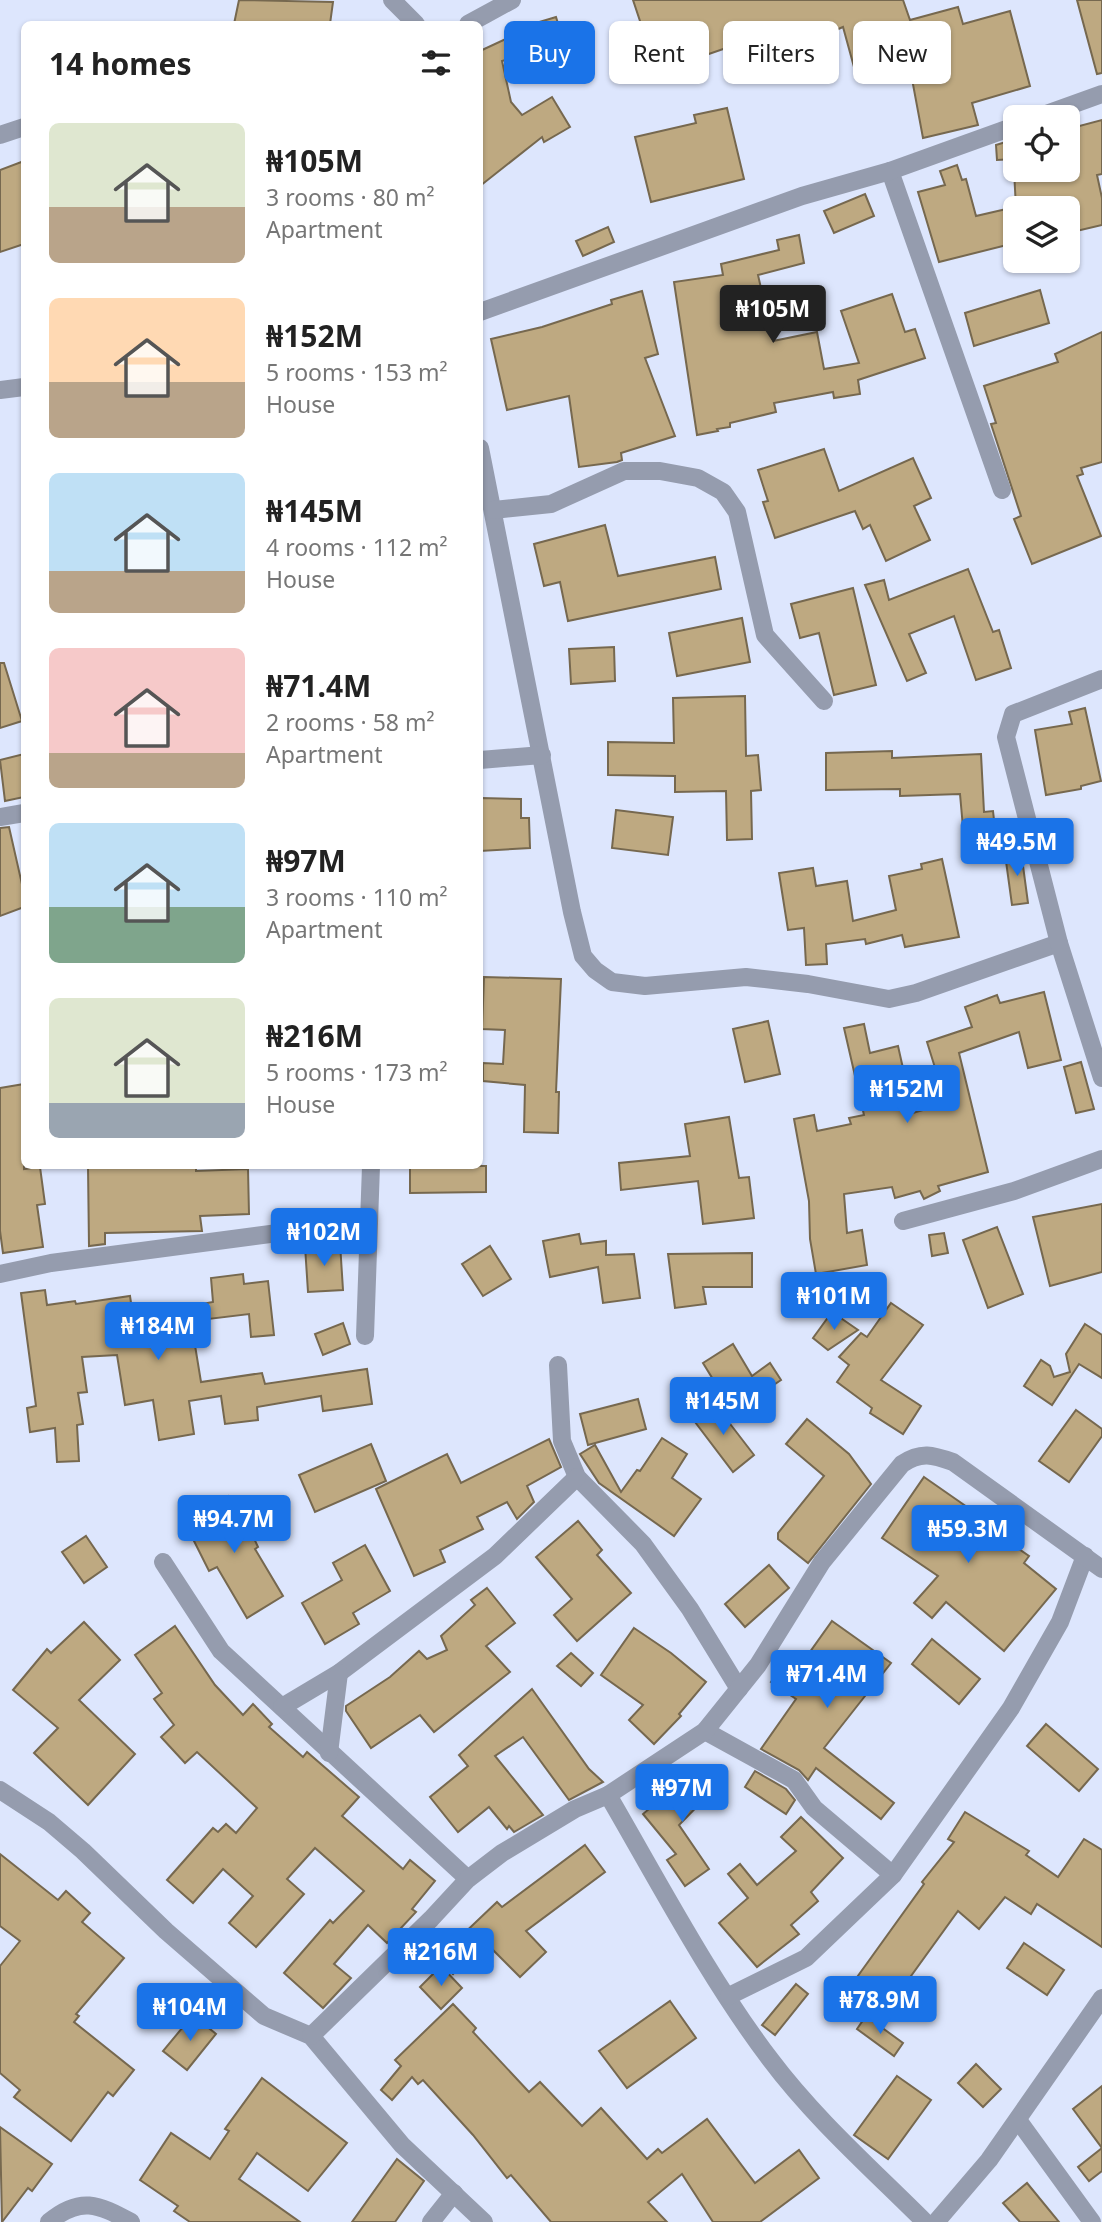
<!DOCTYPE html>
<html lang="en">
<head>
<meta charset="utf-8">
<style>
	:root { --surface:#fff; --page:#f6f6f6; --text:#222; --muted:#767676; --accent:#1a73e8 }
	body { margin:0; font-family:"Noto Sans",sans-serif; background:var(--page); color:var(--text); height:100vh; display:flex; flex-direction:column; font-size:26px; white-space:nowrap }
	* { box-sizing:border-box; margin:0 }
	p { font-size:23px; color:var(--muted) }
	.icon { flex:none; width:38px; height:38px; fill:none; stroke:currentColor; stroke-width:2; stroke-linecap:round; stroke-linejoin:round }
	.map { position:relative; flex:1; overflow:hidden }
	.sheet { position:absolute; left:21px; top:21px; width:462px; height:1148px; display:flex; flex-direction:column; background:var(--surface); border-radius:10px; box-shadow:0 2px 5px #0004 }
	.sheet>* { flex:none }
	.guide { position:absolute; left:504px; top:21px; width:492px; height:63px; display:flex; gap:14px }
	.controls { position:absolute; left:1003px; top:105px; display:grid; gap:14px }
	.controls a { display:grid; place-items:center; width:77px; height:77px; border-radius:10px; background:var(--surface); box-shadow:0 2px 5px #0004; font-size:35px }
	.price { position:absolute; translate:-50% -60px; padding:0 16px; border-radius:7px; background:var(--accent); color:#fff; font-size:23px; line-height:46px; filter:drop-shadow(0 2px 4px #0008) }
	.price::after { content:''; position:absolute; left:50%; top:42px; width:21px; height:16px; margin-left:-10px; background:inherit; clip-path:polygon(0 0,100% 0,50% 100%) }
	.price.active { background:#222; color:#fff }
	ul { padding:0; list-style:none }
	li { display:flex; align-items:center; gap:21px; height:175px; padding:0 28px }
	li span { display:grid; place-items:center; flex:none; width:196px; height:140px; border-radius:10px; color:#555 }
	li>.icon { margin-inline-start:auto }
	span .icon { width:84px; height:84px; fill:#fffc; stroke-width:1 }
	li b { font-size:30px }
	h2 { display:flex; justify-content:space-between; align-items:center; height:84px; padding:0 28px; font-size:30px }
	.pill { padding:0 24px; border-radius:10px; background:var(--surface); box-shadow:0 2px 5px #0004; font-size:24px; line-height:63px }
	.pill.active { background:var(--accent); color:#fff }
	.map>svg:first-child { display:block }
	.building { fill:#bea981; stroke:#76684f; stroke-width:2 }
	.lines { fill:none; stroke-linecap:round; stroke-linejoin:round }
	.minor { stroke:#959cae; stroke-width:18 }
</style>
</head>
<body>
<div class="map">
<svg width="1102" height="2222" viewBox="0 0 1102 2222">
	<rect width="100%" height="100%" fill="#dde6fd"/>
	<!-- building -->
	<g class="building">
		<polygon points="239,0 333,2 330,24 234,24"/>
		<polygon points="633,0 903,0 910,20 958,7 963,24 1010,11 1030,86 972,103 978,125 923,138 907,52 854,67 843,27 827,34 825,29 783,49 775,31 657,72"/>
		<polygon points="1077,0 1102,0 1102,73 1097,74"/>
		<polygon points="556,17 564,43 502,61 511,102 522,115 552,97 570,127 544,142 542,137 480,186 480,51 508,38 506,32"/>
		<polygon points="727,108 744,179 651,202 635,137 696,123 694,115"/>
		<polygon points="1102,120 1102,174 1097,175 1102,198 1102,225 1068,233 1068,208 1016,208 1014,170 1068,170 1068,129"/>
		<polygon points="1015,139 1015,159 997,160 996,145"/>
		<polygon points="24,161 24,244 0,252 0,170"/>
		<polygon points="957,165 962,180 966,179 976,216 1015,207 1015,243 939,262 918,192 945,185 940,171"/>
		<polygon points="865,194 874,216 834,233 824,211"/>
		<polygon points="608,227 614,242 583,256 576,241"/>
		<polygon points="799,235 804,263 758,275 773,341 817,332 824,369 859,363 841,311 892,294 905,332 915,329 925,358 858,380 860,394 834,398 833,392 774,403 776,412 730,423 730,427 717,429 718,431 697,435 674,282 723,275 721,264 779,250 777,240"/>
		<polygon points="1040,290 1049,323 974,346 965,313"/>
		<polygon points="642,291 658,354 645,358 675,436 621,453 622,460 617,462 579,467 569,396 507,410 491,339 542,327 612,304 611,300"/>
		<polygon points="1102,332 1102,462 1081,468 1083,474 1077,476 1101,536 1032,564 1014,519 1021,516 991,424 996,423 984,386 1058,362 1055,354"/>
		<polygon points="824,449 839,491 913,458 931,498 914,506 930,540 886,561 870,525 863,529 855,511 775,538 763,502 768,501 758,470"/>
		<polygon points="605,525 618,576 715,557 721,589 568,621 560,582 544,586 534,544"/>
		<polygon points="968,569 993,632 999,630 1011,668 976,680 954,616 909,634 926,673 907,681 865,585 884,580 889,600"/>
		<polygon points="853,588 876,685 834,695 819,633 800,638 791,604"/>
		<polygon points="742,618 750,662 677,676 669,633"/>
		<polygon points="614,647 615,681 571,684 569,649"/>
		<polygon points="0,663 4,663 22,721 0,728"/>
		<polygon points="745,696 746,756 758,755 761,790 751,791 752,839 727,840 726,791 675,792 675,776 608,775 608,742 674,743 673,698"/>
		<polygon points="1085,708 1101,781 1081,786 1081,789 1046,795 1035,730 1072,724 1069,712"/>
		<polygon points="892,751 892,758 981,754 984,812 993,811 997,847 965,850 960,794 900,796 900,789 826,790 826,753"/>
		<polygon points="24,754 24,797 5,801 0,760"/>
		<polygon points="481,798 521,799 521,818 529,818 530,848 480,851"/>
		<polygon points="616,810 673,817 668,855 612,848"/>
		<polygon points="9,827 24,893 24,907 0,916 0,828"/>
		<polygon points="1021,851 1028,903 1012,905 1005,854"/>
		<polygon points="942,859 959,937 905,947 902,935 866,944 865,939 826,944 827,964 806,965 804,928 788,930 779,873 813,868 816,886 847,881 853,921 896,910 889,876 922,869 921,864"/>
		<polygon points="484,977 561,979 556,1092 559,1092 558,1133 524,1132 525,1085 483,1081 483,1063 503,1064 505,1030 482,1029"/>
		<polygon points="1044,992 1061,1060 1028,1068 1019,1032 959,1053 988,1172 938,1186 940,1191 924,1199 920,1191 895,1198 892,1187 844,1194 847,1233 862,1230 867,1265 816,1274 810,1239 809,1201 794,1119 814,1115 817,1131 851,1124 849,1118 864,1115 844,1028 864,1024 870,1053 898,1046 913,1113 946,1103 927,1042 972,1027 965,1007 997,995 1000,1003"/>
		<polygon points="768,1021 780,1074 745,1082 733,1029"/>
		<polygon points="1081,1062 1094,1109 1076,1113 1064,1067"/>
		<polygon points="24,1084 24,1169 40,1167 45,1204 37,1205 43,1247 3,1253 0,1231 0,1088"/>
		<polygon points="729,1117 739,1178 749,1177 754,1218 703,1224 698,1181 621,1190 619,1163 690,1156 685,1124"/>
		<polygon points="88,1166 196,1166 196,1171 248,1169 249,1214 200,1216 202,1231 105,1233 105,1244 89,1246"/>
		<polygon points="410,1166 486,1166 486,1192 410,1193"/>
		<polygon points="1102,1204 1102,1272 1050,1286 1033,1217"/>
		<polygon points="997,1227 1023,1294 988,1308 963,1240"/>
		<polygon points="944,1233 948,1253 932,1256 929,1235"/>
		<polygon points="579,1234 581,1244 606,1241 606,1255 634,1254 640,1298 603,1303 598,1267 550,1277 543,1241"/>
		<polygon points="340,1243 343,1290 308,1292 305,1246"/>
		<polygon points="490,1246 511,1279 483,1296 462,1264"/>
		<polygon points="752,1253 752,1287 703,1287 706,1304 675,1308 668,1254"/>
		<polygon points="243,1274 244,1284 268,1281 274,1335 251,1337 249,1314 191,1321 201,1382 262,1373 265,1384 367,1369 372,1404 323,1411 321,1396 257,1407 258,1420 225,1424 221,1396 189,1401 194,1434 159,1440 153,1400 125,1405 117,1355 82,1357 87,1392 78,1393 83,1424 77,1425 79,1461 57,1462 55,1428 30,1432 27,1408 36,1406 21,1293 45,1290 47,1305 75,1301 76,1304 130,1296 134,1323 164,1318 163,1311 213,1302 211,1278"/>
		<polygon points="891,1303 923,1325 881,1380 921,1406 903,1434 870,1413 872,1408 837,1382 849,1365 839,1357 861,1333 867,1337"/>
		<polygon points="832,1312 858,1330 828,1350 813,1338"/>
		<polygon points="343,1323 350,1344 323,1355 315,1334"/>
		<polygon points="1085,1324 1102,1335 1102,1378 1079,1364 1052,1405 1024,1386 1041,1360 1050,1366 1054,1377 1070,1372 1066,1354"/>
		<polygon points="733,1344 752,1376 770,1363 781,1380 741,1407 719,1389 703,1363"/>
		<polygon points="638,1399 646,1429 588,1445 580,1414"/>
		<polygon points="714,1403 754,1455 733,1472 692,1418"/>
		<polygon points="1076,1410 1102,1429 1102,1436 1069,1482 1039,1461"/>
		<polygon points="807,1419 849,1454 871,1484 808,1563 778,1539 778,1533 824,1476 786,1444"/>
		<polygon points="662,1438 687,1454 672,1478 701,1499 674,1536 599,1483 580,1454 595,1445 621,1492 637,1470 640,1471"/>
		<polygon points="549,1439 561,1467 527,1486 534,1502 517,1519 507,1502 477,1517 483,1529 440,1550 445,1562 414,1576 376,1489 447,1454 461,1483"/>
		<polygon points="371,1444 386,1481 315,1512 299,1475"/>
		<polygon points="924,1477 990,1523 987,1527 1029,1556 1024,1563 1056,1589 1004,1651 946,1602 932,1618 914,1603 938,1576 882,1538"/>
		<polygon points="228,1496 238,1515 242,1513 258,1547 255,1549 283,1596 247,1618 217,1567 209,1571 186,1525 189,1524 186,1518"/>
		<polygon points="578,1521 602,1550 597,1555 631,1593 577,1641 554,1615 572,1599 536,1557"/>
		<polygon points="86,1536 107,1567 84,1583 62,1552"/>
		<polygon points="365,1545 390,1591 353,1613 359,1624 325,1644 302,1603 342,1580 333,1563"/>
		<polygon points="769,1565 789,1588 745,1627 725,1604"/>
		<polygon points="487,1588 515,1623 486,1646 510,1672 434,1732 420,1715 371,1748 346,1711 346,1706 390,1677 419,1651 427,1659 447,1650 441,1636 475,1605 471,1600"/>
		<polygon points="832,1621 891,1663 824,1748 894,1803 881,1819 816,1768 808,1780 799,1770 761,1749 796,1699 771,1682 791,1655 802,1663"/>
		<polygon points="84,1622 120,1660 79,1700 135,1754 88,1805 34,1753 58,1728 13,1690 47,1649 51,1653"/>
		<polygon points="175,1626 215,1685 243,1715 253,1704 272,1724 269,1727 303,1757 307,1752 359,1797 342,1816 403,1869 410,1860 435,1881 412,1909 416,1912 387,1943 368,1925 334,1964 351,1978 323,2008 284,1973 330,1920 333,1923 364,1891 315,1848 287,1879 304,1894 256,1947 229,1923 253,1896 223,1869 193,1903 167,1880 213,1828 218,1832 226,1824 236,1833 257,1808 197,1752 185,1763 161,1737 174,1725 154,1699 162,1693 135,1655"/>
		<polygon points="634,1628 671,1653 706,1682 679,1714 681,1716 654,1744 629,1720 643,1705 601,1675"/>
		<polygon points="932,1639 980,1679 959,1704 912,1664"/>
		<polygon points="571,1653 593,1673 581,1686 557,1666"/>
		<polygon points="532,1689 589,1769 603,1782 569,1800 523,1737 495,1756 543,1815 514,1832 509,1826 507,1829 489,1807 458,1832 430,1797 468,1766 459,1755"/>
		<polygon points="1046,1724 1098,1769 1079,1791 1027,1746"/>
		<polygon points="700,1766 719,1784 679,1825 709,1869 685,1886 667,1860 676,1854 643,1814 664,1796 668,1800"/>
		<polygon points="755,1771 786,1789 795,1800 786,1814 745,1787"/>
		<polygon points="965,1812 1029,1851 1026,1855 1058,1877 1084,1839 1102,1850 1102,1947 1037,1904 1031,1914 1005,1897 979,1929 958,1911 890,2005 855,1980 924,1884 922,1882 954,1842 948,1839"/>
		<polygon points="801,1817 843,1858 811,1892 818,1901 791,1925 799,1934 757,1967 719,1923 748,1898 728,1874 740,1864 757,1885 796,1851 781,1837"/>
		<polygon points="585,1845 605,1872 526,1931 546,1952 520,1977 483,1940 453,1974 427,1950 444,1932 455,1942 497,1902 502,1907"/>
		<polygon points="0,1854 58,1900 66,1891 90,1913 82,1922 124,1958 76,2014 79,2016 74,2022 134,2070 113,2096 108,2092 71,2141 14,2097 20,2090 0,2073 0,1966 20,1941 0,1926"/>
		<polygon points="1024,1943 1064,1970 1047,1995 1007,1968"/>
		<polygon points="441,1966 462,1988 441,2009 420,1987"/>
		<polygon points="796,1984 808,1994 775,2035 762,2025"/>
		<polygon points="670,2001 696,2038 627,2088 599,2051"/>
		<polygon points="453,2004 476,2028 473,2032 529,2092 540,2082 582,2126 601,2108 647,2159 658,2149 662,2153 707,2119 755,2183 799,2150 819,2178 760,2222 713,2222 682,2174 648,2202 667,2222 551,2222 511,2175 507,2178 473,2135 423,2080 418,2084 412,2077 392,2100 381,2090 401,2066 395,2060"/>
		<polygon points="193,2015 216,2034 187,2070 163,2051"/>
		<polygon points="866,2016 903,2043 894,2056 857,2029"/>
		<polygon points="976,2064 1001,2089 983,2107 958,2083"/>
		<polygon points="897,2076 931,2100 888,2159 854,2135"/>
		<polygon points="262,2078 347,2143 308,2191 257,2153 239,2179 300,2222 190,2222 174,2211 178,2206 140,2180 171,2133 210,2159 229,2131 225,2129"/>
		<polygon points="1102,2086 1102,2148 1073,2109"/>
		<polygon points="0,2127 52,2164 32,2191 28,2188 2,2222"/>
		<polygon points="1102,2148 1102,2171 1089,2181 1078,2167"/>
		<polygon points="397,2159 424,2181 395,2222 352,2222"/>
		<polygon points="1027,2183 1059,2222 1020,2222 1003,2203"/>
	</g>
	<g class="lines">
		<!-- minor -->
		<g class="minor">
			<polyline points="392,0 416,24"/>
			<polyline points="468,24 512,0"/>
			<polyline points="1038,117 1102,94"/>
			<polyline points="0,135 24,127"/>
			<polyline points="890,171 1002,490"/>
			<polyline points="480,312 802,196 890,171 1015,126"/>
			<polyline points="0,390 24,387"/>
			<polyline points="480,448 572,912 583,956 595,970 612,982 645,986 746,977 808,984 889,999 916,993 1059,943"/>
			<polyline points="494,510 551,504 624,471 660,471 698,478 723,492 737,512 765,635 824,701"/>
			<polyline points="1102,679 1013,714 1006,737 1059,943 1102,1078"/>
			<polyline points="480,760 542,755"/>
			<polyline points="0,817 24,813"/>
			<polyline points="903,1221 1014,1191 1102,1159"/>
			<polyline points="0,1274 51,1263 369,1221"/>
			<polyline points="365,1336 371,1166"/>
			<polyline points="558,1365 562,1441 577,1477 643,1544 690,1609 739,1689"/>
			<polyline points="163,1562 221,1651 468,1879"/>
			<polyline points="282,1707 339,1673 495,1556 577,1477"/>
			<polyline points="705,1731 794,1780 814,1808 893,1875"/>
			<polyline points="329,1753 339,1673"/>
			<polyline points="0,1790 49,1822 83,1851 166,1931 264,2016 311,2036 402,2145 484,2222"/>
			<path d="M608,1795C658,1881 710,1980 770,2059C815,2119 872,2169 925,2222"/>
			<polyline points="729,1996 806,1958 893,1875 1011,1708 1060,1622 1085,1556"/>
			<path d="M311,2036L431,1919L468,1879L502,1853L575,1809L608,1795L705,1731L758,1665L822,1562L902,1464C921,1451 933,1455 953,1462L1102,1569"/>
			<polyline points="1018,2120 1092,2222"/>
			<path d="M49,2222C80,2196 98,2204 131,2222"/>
			<polyline points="431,2222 454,2193"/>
			<polyline points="936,2222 989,2160 1102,1998"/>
		</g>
	</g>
</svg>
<div class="controls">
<a><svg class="icon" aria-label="locate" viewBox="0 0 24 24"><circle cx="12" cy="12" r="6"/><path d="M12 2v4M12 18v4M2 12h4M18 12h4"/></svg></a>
<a><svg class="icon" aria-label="layers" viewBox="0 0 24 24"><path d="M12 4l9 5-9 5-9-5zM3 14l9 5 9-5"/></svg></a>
</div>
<b class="price active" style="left:773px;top:345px">₦105M</b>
<b class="price" style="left:1017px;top:878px">₦49.5M</b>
<b class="price" style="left:907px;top:1125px">₦152M</b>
<b class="price" style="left:324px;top:1268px">₦102M</b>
<b class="price" style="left:834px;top:1332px">₦101M</b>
<b class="price" style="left:158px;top:1362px">₦184M</b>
<b class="price" style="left:723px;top:1437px">₦145M</b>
<b class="price" style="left:234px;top:1555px">₦94.7M</b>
<b class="price" style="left:968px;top:1565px">₦59.3M</b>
<b class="price" style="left:827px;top:1710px">₦71.4M</b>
<b class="price" style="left:682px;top:1824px">₦97M</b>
<b class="price" style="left:441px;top:1988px">₦216M</b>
<b class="price" style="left:880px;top:2036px">₦78.9M</b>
<b class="price" style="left:190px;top:2043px">₦104M</b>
<div class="guide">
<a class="pill active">Buy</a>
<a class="pill">Rent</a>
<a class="pill">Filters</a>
<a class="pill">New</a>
</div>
<section class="sheet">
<h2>14 homes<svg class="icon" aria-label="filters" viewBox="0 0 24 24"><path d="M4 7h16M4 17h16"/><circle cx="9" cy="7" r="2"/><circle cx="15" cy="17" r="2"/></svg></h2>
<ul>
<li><span style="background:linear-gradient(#dfe7d0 60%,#b9a48a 0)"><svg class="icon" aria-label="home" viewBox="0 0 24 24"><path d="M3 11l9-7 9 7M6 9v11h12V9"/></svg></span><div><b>₦105M</b><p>3 rooms · 80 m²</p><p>Apartment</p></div></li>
<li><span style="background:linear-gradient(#ffd9b3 60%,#b9a48a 0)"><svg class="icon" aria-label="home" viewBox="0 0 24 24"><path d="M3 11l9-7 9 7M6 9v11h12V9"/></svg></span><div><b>₦152M</b><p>5 rooms · 153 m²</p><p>House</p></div></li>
<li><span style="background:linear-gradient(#bfe0f5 70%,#b9a48a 0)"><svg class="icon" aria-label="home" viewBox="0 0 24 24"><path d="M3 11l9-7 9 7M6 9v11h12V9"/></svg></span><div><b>₦145M</b><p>4 rooms · 112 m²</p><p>House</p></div></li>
<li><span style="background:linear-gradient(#f6c9c9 75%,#b9a48a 0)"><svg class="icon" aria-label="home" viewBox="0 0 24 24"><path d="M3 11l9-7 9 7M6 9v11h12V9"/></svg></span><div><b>₦71.4M</b><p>2 rooms · 58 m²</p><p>Apartment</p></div></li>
<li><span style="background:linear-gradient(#bfe0f5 60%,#7fa58c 0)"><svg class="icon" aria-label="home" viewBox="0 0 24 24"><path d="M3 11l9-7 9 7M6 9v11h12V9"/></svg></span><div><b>₦97M</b><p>3 rooms · 110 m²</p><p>Apartment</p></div></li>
<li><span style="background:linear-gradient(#dfe7d0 75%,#9aa5b1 0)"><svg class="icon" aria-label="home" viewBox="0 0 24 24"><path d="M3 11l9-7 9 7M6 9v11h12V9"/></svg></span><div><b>₦216M</b><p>5 rooms · 173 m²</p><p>House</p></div></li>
</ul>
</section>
</div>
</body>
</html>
